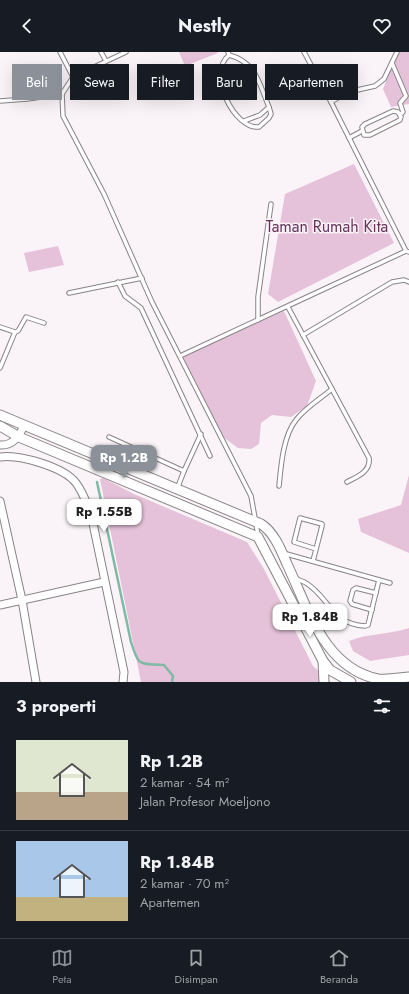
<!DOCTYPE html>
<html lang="id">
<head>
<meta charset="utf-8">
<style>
	:root { --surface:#171b24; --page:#20242c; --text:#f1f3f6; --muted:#9ea1a6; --line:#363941; --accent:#8c9099 }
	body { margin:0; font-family:Jost,sans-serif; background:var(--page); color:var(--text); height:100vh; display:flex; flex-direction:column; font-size:15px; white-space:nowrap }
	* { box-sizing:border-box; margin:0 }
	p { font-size:13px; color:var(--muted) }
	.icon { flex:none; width:22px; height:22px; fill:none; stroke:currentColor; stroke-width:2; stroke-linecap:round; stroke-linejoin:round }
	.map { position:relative; height:630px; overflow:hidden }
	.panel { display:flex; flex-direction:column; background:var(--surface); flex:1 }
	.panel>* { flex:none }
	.hud { position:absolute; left:12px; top:12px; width:385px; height:36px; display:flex; gap:8px }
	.price { position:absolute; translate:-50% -34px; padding:0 9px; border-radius:8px; background:#fff; color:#222; font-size:13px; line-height:26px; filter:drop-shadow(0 1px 2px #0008) }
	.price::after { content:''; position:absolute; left:50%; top:24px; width:12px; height:9px; margin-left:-6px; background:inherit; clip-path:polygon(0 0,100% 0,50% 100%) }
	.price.on { background:var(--accent); color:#fff }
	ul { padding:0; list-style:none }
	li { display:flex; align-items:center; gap:12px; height:100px; padding:0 16px }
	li+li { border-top:1px solid var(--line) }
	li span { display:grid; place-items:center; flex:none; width:112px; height:80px; border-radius:0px; color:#555 }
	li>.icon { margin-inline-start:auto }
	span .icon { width:48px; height:48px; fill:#fffc; stroke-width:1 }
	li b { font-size:17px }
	h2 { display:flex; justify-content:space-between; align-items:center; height:48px; padding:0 16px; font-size:17px }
	.pill { padding:0 14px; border-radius:0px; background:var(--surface); box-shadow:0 4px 16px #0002; font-size:14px; line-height:36px }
	.pill.on { background:var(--accent); color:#fff }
	header { display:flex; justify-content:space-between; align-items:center; height:52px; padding:0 16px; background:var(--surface); font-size:18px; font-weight:700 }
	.tab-bar { display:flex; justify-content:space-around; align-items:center; height:56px; border-top:1px solid var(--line); background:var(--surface); font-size:11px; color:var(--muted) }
	.tab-bar a { display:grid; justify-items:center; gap:2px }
	.tab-bar .on { color:var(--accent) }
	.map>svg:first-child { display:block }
	.green { fill:#e5c2d9 }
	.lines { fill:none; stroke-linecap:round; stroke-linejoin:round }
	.stream { stroke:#80b9a4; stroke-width:2.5 }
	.service-casing { stroke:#898387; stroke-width:5.5 }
	.minor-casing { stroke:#898387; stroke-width:9 }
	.tertiary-casing { stroke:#898387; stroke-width:11 }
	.service { stroke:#fff; stroke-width:3.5 }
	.minor { stroke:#fff; stroke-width:7 }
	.tertiary { stroke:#fff; stroke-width:9 }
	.labels { text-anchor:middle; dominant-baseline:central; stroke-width:3; stroke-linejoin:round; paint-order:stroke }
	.park-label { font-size:16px; fill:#693059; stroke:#faf4f8 }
</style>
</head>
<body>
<header><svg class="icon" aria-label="back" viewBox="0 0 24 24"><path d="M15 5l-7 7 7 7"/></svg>Nestly<svg class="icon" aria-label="heart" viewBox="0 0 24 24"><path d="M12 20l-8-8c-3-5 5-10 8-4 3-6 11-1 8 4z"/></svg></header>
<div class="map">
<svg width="409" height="630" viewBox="0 0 409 630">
	<rect width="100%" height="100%" fill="#faf4f8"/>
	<!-- green -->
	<g class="green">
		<polygon points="179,0 218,0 218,1 185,14"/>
		<polygon points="398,0 409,0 409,52 391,55 383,37"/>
		<polygon points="354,112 394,191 278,250 268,242 285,142"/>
		<polygon points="58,194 64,213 29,220 24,201"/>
		<polygon points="284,259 316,329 307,354 291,365 272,363 261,371 259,392 251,397 238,396 223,385 183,305"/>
		<polygon points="409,423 409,501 361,480 358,467 401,453"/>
		<polygon points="103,426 134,442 247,490 264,517 313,614 331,630 141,630 100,427"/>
		<path d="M409,576V603L370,609L353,599L349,589C368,581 389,583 409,576Z"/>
	</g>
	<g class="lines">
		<!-- stream -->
		<path class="stream" d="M97,430L131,590C139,616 139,611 164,613L173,624L172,630"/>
		<defs>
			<g id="service">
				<polyline points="60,0 73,25"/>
				<polyline points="101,0 106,9"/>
				<polyline points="126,0 73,25 62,42 63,64 104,142 152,250 251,444 258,483"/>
				<path d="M228,0L229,3C256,10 259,31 269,55L260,63L244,69"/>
				<polyline points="304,0 331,50 406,199 409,200"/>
				<path d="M229,3C206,22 235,78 259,75L269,66L271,62L269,55"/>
				<polyline points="392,11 406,44 400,51 403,60 400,63"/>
				<polyline points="0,49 27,47 62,42"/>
				<polyline points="331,50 348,40 375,34 384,27 397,0"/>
				<polygon points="393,59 398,60 401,65 400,68 370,83 364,83 362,75 365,72"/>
				<polyline points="349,86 362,79"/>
				<polyline points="118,230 125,244 141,256 210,404"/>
				<polyline points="69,241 142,226"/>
				<polyline points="288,255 303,283"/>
				<polyline points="258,268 258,245 271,152"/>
				<polyline points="0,275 15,280 18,279 26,265 44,271"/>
				<polyline points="180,304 406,199"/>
				<polyline points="0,316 15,280"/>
				<polyline points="109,385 184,419 201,382"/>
				<path d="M347,430C356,425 371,420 369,406L303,283L392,230L404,228L409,230"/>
				<path d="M279,434C281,414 283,384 296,368C305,356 320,347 332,337"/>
				<polyline points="177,437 184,419"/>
				<polyline points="283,501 390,531"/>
				<polyline points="313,509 322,474 322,472 300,466 294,490 316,497"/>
				<path d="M295,526C298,528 303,529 306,531C330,546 331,572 365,574L368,573L379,528"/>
				<polyline points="372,558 352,552 350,549 353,538 356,536 376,541"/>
			</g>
			<g id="minor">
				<path d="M0,393C13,394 19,384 24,374"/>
				<path d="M0,405C19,402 64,415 76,431C83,440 87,452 91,462L124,620L123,630"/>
				<polyline points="0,449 22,548 36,630"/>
				<polyline points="0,553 104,530"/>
			</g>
			<g id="tertiary">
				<path d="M0,363L261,472C274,480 281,498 287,512C308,556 324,616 378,627C388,628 399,626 409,625"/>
				<polyline points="0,374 19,385 258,485 323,609 330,618 351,630"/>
				<polyline points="323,609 324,630"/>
			</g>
		</defs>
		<!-- service casing -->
		<use href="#service" class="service-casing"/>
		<!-- minor casing -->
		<use href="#minor" class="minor-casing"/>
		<!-- tertiary casing -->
		<use href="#tertiary" class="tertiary-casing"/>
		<!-- service -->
		<use href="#service" class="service"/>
		<!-- minor -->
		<use href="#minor" class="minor"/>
		<!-- tertiary -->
		<use href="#tertiary" class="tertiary"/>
	</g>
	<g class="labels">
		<!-- park labels -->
		<g class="park-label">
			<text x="327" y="174">Taman Rumah Kita</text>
		</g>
	</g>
</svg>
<b class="price on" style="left:124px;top:427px">Rp 1.2B</b>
<b class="price" style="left:104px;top:481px">Rp 1.55B</b>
<b class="price" style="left:310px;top:586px">Rp 1.84B</b>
<div class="hud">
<a class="pill on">Beli</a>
<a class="pill">Sewa</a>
<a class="pill">Filter</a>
<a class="pill">Baru</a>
<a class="pill">Apartemen</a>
</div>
</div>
<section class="panel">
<h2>3 properti<svg class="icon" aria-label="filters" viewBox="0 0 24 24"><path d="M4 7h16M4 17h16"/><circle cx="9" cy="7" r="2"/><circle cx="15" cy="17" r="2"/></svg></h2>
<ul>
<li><span style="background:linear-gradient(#dfe7d0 65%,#b9a48a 0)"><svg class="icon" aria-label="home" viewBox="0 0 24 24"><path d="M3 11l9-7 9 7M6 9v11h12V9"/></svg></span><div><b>Rp 1.2B</b><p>2 kamar · 54 m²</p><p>Jalan Profesor Moeljono</p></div></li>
<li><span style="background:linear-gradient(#a9c7e8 70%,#c2b280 0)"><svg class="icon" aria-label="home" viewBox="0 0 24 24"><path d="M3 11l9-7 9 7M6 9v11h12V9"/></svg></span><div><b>Rp 1.84B</b><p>2 kamar · 70 m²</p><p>Apartemen</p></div></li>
</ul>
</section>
<nav class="tab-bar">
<a class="on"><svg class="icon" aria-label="map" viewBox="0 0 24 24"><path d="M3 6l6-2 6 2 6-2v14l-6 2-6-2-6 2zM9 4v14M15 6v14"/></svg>Peta</a>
<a><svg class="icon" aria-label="saved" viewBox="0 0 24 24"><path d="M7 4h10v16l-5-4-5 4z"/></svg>Disimpan</a>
<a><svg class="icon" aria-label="home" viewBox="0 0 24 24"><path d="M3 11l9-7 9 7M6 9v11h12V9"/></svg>Beranda</a>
</nav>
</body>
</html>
